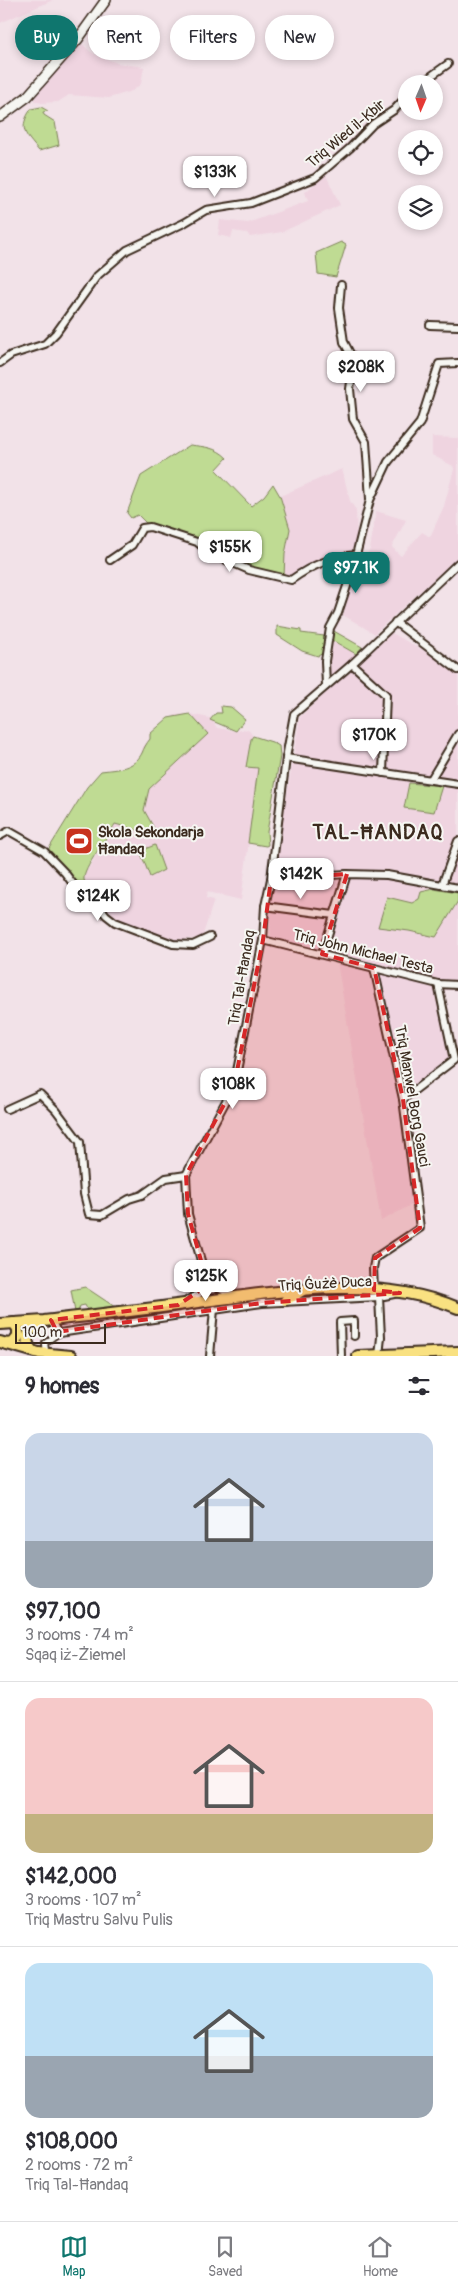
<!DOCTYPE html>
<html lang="en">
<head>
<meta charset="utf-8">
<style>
	:root { --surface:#fff; --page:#f2f2f3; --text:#2b2b33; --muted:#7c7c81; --line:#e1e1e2; --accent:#0f766e }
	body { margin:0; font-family:Pangolin,sans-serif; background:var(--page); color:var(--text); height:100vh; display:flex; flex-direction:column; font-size:19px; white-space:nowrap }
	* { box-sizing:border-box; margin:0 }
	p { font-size:16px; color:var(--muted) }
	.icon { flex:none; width:28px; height:28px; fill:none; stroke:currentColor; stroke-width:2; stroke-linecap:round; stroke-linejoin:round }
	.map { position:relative; height:1356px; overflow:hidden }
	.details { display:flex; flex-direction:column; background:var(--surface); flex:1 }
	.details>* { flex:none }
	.banner { position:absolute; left:15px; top:15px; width:429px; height:45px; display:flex; gap:10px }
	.needle { width:32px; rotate:182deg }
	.controls { position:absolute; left:398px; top:75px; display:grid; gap:10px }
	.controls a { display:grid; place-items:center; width:45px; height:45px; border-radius:50%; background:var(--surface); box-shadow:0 2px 8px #0003; font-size:25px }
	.scale { position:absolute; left:15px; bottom:12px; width:91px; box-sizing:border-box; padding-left:5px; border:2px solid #3b2a1e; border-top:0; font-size:14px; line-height:18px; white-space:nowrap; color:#3b2a1e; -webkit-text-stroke:4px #f6f6f2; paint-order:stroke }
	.price { position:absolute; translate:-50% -42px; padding:0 11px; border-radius:10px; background:#fff; color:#222; font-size:16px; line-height:32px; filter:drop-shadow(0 1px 2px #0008) }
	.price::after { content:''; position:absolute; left:50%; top:30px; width:15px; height:11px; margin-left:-8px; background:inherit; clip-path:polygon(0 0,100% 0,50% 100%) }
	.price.on { background:var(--accent); color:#fff }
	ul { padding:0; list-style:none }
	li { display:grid; align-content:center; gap:10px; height:265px; padding:0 25px }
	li+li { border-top:1px solid var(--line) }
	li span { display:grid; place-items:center; height:155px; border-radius:15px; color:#555 }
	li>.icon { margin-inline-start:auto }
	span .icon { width:90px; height:90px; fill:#fffc; stroke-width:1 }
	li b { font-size:21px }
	h2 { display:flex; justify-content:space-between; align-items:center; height:60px; padding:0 25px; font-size:21px }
	.pill { padding:0 18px; border-radius:22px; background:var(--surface); box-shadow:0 2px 8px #0003; font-size:18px; line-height:45px }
	.pill.on { background:var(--accent); color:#fff }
	.menu { display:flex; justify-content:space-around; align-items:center; height:70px; border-top:1px solid var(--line); background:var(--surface); font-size:14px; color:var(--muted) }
	.menu a { display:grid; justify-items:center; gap:2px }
	.menu .on { color:var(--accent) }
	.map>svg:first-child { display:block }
	.built { fill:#efd4e0 }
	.green { fill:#bfdb93; stroke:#7d8258 }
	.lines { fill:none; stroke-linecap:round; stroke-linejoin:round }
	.pedestrian-casing { stroke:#3b2a1e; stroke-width:8 }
	.minor-casing { stroke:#3b2a1e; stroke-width:10 }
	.secondary-casing { stroke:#3b2a1e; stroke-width:12 }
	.trunk-casing { stroke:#3b2a1e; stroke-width:14 }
	.pedestrian { stroke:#f6f6f2; stroke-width:4.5 }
	.minor { stroke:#f6f6f2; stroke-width:6 }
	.secondary { stroke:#f6f6f2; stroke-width:9 }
	.trunk { stroke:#f9e181; stroke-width:10 }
	.marked { fill:#d62828; fill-opacity:0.2; stroke:#d62828; stroke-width:4; stroke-dasharray:10 6; stroke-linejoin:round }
	.labels { text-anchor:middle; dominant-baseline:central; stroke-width:4; stroke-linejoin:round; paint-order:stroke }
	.street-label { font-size:15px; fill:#3b2a1e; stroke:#f6f6f2 }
	.poi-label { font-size:15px; font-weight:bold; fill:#3b2a1e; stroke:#f6f6f2; text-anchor:start }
	.district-label { font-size:20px; font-weight:bold; letter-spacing:1px; fill:#3b2a1e; stroke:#f6f6f2 }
</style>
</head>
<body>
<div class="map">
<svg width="458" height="1356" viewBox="0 0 458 1356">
	<rect width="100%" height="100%" fill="#f2e2e8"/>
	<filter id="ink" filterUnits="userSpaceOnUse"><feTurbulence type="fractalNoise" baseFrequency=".02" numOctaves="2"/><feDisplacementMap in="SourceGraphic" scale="10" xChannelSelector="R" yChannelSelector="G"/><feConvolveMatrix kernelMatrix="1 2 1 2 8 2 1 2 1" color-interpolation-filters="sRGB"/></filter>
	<g filter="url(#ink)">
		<!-- built -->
		<g class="built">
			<polygon points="0,0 53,0 0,23"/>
			<polygon points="82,44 92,53 117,63 144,67 141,84 132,91 109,98 69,95 58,102 42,103 34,101 38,89"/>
			<polygon points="326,175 340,205 282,232 250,237 247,233 233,231 231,238 218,235 220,220 248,223 308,201 305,192"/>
			<polygon points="432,437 458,438 458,557 377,631 375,634 343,615 354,576 370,549 376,511 406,520 392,547 401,556 422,532 430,537 444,506 454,469 453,466 432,455"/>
			<polygon points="342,469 350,501 356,510 357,540 351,551 309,565 294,576 284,576 280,496"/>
			<polygon points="390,632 458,670 458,990 444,990 458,1063 405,1103 421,1197 413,1204 381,1221 337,962 271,945 269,901 300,717"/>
			<polygon points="330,639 356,654 347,664 332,675 329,674 328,669"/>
			<polygon points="190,714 214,719 214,723 217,728 236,731 248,729 253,736 251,739 247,767 259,768 241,900 207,892 206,898 214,900 202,938 175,940 117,919 86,885 84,876 115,824 154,826 144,810 149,789 156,779 128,768 141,755 143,747 150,739 150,734 175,715"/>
		</g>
		<!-- green -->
		<g class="green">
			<path d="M41,107L48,111L43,112L44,115L55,122L59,145L39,151C25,134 18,129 31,109Z"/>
			<polygon points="341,242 346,245 336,277 318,274 316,253"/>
			<path d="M190,445C205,447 216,447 227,458L216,470L251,506L264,496L273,484L280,496L290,529L285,554L284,576L243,565L231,558L156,526L146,523L138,515L131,518L127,513L141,476Z"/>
			<polygon points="277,626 301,630 301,633 324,636 323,653 318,656 302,651 277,635"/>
			<polygon points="332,630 362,647 356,654 330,639"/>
			<polygon points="221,706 231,707 245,719 236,731 210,720 216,713 222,713"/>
			<path d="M190,714L208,734L149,789L144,810L154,828L145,832L115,824C109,835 82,870 84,880C86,887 94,894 99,900L85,898L48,850L87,787L101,771C117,769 134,769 142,753C144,748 146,744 150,739V734L168,718Z"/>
			<polygon points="253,736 272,742 279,746 280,756 267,832 268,845 266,846 248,843 258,768 246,767 251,739"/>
			<polygon points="409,783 442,786 434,812 404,808"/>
			<polygon points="155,845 164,870 150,877 140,851"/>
			<polygon points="434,889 458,893 458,901 436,937 409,931 378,927 387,897 412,903 419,899 421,892"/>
			<polygon points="85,1287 115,1307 88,1311 85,1305 80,1306 78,1312 75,1312 71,1290"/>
		</g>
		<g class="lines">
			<defs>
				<polyline id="pedestrian" points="46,1353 45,1343 59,1333"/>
				<g id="minor">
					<polyline points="420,84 448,64"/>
					<polyline points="341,285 339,308 344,342 354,361 350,389 353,419 366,442 370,499"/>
					<polyline points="430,325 458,326"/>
					<polyline points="0,363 11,355 45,344 56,333 97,276 127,250 184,223 206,210 251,203 315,178 350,148 373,124 394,110 406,97"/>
					<path d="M110,560L132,545L142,528L150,527L197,542L210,553L249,570L291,580C312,565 331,557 357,555"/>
					<polyline points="395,622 458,670"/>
					<polyline points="352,664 386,695 383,773"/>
					<polyline points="326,686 325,661 330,628 338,613 352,571 370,500 388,462 420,423 439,364 458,363"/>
					<polyline points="286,758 458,784"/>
					<polyline points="431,779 458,734"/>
					<polyline points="0,836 9,831 44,851 65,873 85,900 96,902 106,915 115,922 173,944 193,945 210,937"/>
					<polyline points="271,879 347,874 387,875 458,888"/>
					<polyline points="442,885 458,841"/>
					<polyline points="265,906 334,915"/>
					<polyline points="263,940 438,984 458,985"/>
					<polyline points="322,954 347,874"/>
					<polyline points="403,1099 454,1060 438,984"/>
					<polyline points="7,1109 40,1094 56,1110 80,1142 84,1194 89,1214 102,1215 129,1199 142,1195 166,1178 186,1175"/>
					<polyline points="205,1275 218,1288 234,1296"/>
					<polyline points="374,1290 373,1268 375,1258 420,1228 403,1099 374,968"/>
					<polyline points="188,1300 199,1294 202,1289 205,1275 188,1214 186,1175 234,1086 263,940 265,906 271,879 286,758 294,714 352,664 458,563"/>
					<polyline points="51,1320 57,1332 59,1333 262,1303 379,1297 399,1293"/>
					<polyline points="210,1356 214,1309"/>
					<polyline points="341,1356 340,1322 354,1321 354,1336"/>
					<polyline points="379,1356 381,1337 379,1297"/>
				</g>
				<polyline id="secondary" points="0,117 27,97 78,39 106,0"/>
				<g id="trunk">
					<polyline points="286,1300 303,1290"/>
					<path d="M0,1324L44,1321C93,1315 142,1310 191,1303C275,1292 377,1273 458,1308"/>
					<polyline points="0,1342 39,1353 71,1356"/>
					<polyline points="6,1344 13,1343 18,1337 18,1329 14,1323"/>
					<path d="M32,1351C22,1338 29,1329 41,1322"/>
					<polyline points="358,1356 458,1352"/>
				</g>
			</defs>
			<!-- pedestrian casing -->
			<use href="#pedestrian" class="pedestrian-casing"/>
			<!-- minor casing -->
			<use href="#minor" class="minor-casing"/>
			<!-- secondary casing -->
			<use href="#secondary" class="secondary-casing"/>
			<!-- trunk casing -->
			<use href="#trunk" class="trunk-casing"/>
			<!-- pedestrian -->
			<use href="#pedestrian" class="pedestrian"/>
			<!-- minor -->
			<use href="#minor" class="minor"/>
			<!-- secondary -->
			<use href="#secondary" class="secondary"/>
			<!-- trunk -->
			<use href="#trunk" class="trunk"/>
		</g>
	</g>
	<!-- marked area -->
	<path class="marked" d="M347,874L322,954L374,968L403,1099L420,1228L375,1258L374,1290L400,1293L262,1303L57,1332L51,1320L178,1305L202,1289L205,1275L188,1214L186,1175L234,1086L263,940L271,879Z"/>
	<!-- icons -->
	<defs>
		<symbol id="stadium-square" viewBox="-11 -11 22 22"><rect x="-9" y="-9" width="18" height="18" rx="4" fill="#c8321e" stroke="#f6f6f2"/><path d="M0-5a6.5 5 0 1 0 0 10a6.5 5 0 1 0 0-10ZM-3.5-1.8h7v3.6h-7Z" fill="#fff"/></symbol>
	</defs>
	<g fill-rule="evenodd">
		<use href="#stadium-square" x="63" y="825" width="32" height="32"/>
	</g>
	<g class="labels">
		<!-- street labels -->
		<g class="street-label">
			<text transform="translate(346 134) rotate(-40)">Triq Wied il-Kbir</text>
			<text transform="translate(363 952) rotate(14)">Triq John Michael Testa</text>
			<text transform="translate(242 978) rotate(-80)">Triq Tal-Ħandaq</text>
			<text transform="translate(412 1096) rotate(80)">Triq Manwel Borg Gauci</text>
			<text transform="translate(325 1284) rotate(-3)">Triq Ġużè Duca</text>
		</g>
		<!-- poi labels -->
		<g class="poi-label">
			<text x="98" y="832">Skola Sekondarja<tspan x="98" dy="17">Ħandaq</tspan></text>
		</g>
		<!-- district labels -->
		<g class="district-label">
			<text x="378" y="832">TAL-ĦANDAQ</text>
		</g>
	</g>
</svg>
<div class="controls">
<a><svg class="needle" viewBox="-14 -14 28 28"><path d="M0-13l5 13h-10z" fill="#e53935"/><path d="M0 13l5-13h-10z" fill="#7c7c81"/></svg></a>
<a><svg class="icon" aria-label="locate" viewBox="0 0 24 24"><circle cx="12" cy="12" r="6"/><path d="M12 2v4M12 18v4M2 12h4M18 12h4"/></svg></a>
<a><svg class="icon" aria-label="layers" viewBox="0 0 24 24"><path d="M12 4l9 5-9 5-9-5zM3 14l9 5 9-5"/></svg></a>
</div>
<div class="scale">100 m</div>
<b class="price" style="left:215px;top:198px">$133K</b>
<b class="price" style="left:361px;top:393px">$208K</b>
<b class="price" style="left:230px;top:573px">$155K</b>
<b class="price on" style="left:356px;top:594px">$97.1K</b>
<b class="price" style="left:374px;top:761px">$170K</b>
<b class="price" style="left:301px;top:900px">$142K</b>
<b class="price" style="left:98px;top:922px">$124K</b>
<b class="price" style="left:233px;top:1110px">$108K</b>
<b class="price" style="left:206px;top:1302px">$125K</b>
<div class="banner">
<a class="pill on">Buy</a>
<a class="pill">Rent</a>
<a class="pill">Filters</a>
<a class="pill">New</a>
</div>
</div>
<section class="details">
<h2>9 homes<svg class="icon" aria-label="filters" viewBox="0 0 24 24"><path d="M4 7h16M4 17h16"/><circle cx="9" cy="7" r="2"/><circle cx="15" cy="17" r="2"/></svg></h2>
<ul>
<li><span style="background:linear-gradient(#c9d6e8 70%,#9aa5b1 0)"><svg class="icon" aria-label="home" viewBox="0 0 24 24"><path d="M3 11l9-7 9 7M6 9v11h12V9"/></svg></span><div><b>$97,100</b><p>3 rooms · 74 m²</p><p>Sqaq iż-Żiemel</p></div></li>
<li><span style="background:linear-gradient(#f6c9c9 75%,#c2b280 0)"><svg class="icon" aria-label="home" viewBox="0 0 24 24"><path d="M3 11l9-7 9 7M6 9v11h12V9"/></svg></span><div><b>$142,000</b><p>3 rooms · 107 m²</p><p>Triq Mastru Salvu Pulis</p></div></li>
<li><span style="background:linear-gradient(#bfe0f5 60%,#9aa5b1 0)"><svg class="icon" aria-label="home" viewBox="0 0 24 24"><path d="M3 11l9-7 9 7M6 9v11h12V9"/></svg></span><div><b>$108,000</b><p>2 rooms · 72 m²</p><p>Triq Tal-Ħandaq</p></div></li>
</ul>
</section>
<nav class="menu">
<a class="on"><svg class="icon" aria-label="map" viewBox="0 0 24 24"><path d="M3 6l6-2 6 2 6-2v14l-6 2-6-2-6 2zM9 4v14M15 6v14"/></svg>Map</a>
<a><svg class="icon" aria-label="saved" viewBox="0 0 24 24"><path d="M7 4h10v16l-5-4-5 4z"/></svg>Saved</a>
<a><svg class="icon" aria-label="home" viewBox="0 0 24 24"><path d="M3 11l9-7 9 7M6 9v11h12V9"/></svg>Home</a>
</nav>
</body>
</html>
